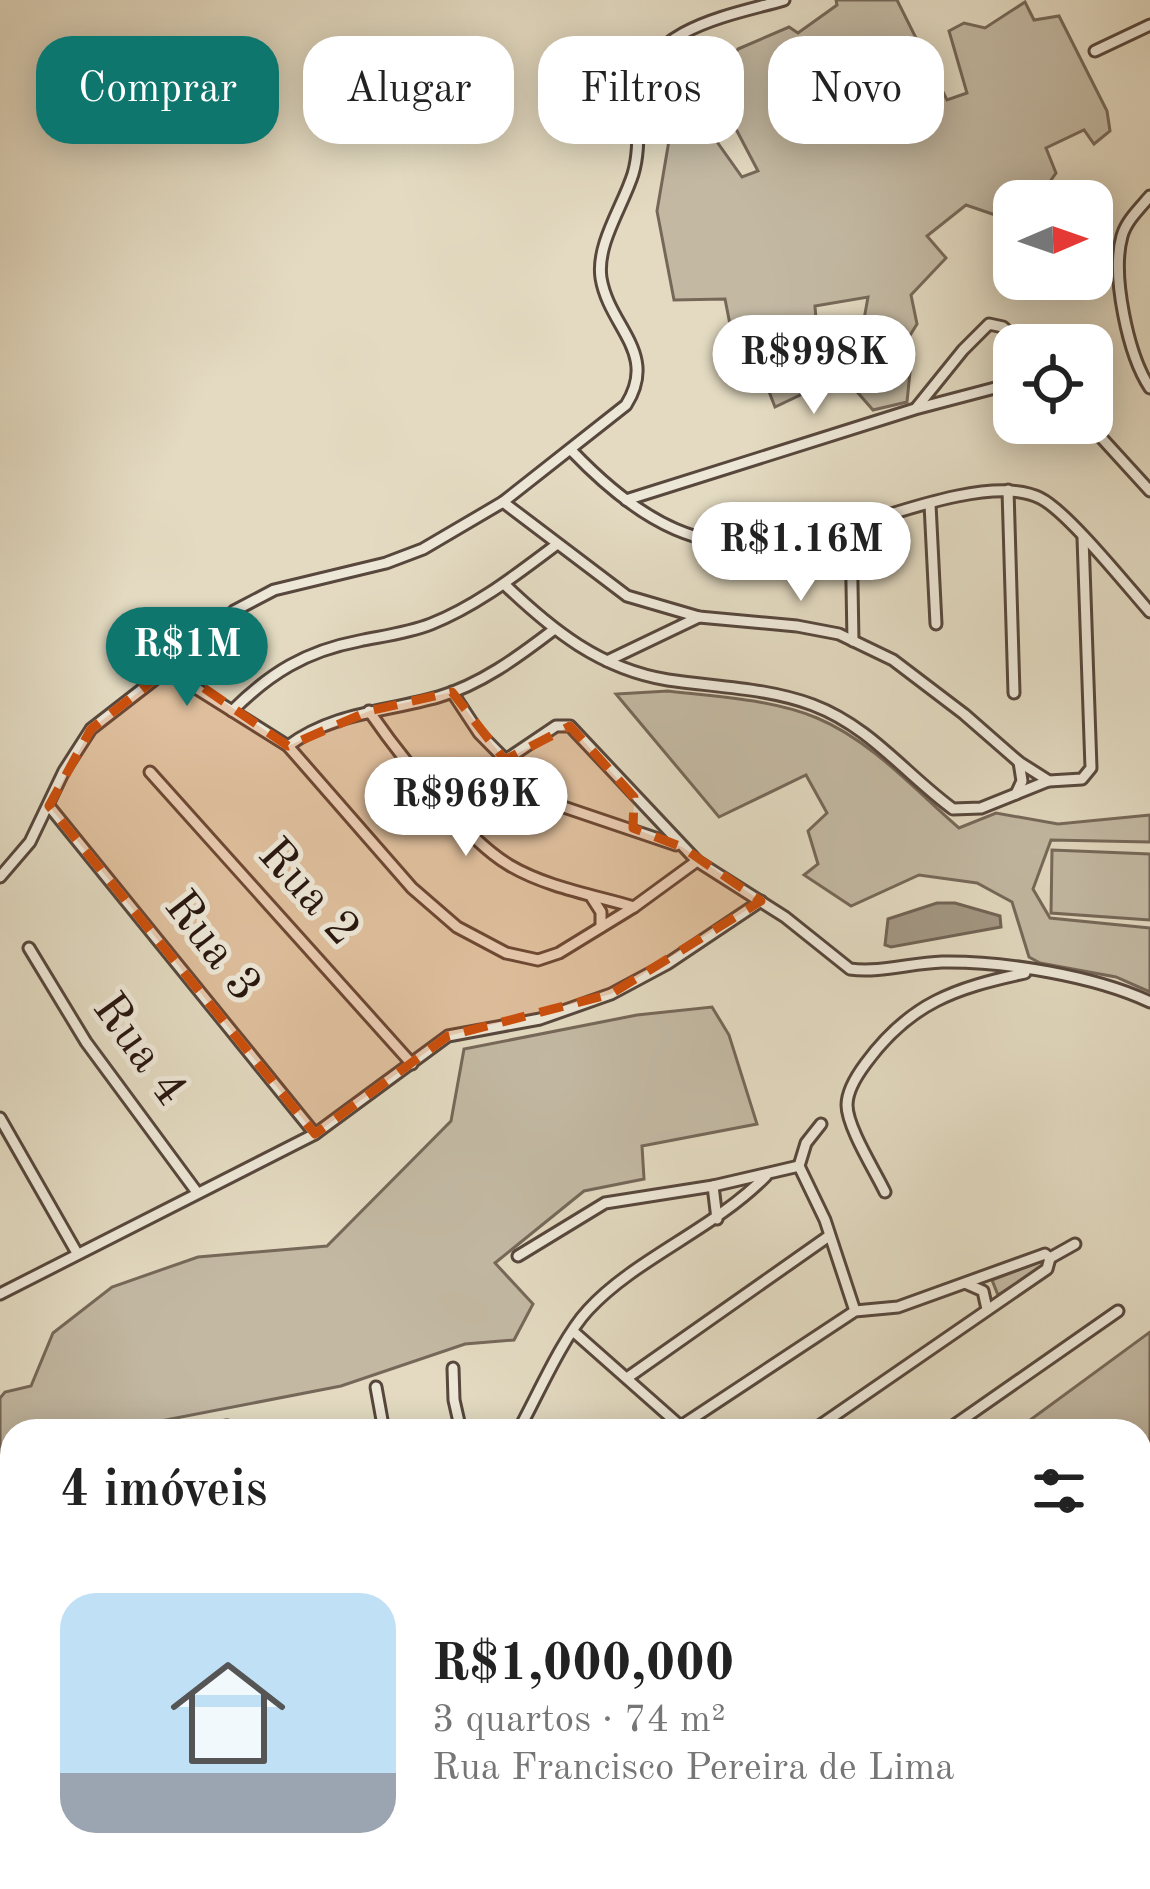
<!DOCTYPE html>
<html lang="pt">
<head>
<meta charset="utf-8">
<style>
	:root { --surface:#fff; --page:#f2f2f2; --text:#222; --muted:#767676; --line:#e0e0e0; --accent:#0f766e }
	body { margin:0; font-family:"Old Standard TT",serif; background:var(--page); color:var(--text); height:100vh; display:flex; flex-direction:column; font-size:45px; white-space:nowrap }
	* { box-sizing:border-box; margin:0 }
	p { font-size:39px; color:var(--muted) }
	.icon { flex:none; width:66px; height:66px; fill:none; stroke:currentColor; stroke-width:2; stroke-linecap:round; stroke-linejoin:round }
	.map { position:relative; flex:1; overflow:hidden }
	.panel { position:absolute; left:0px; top:1419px; width:1152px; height:471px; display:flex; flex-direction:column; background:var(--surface); border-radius:36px 36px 0 0; box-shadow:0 6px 30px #0003 }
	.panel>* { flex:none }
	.hud { position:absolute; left:36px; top:36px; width:1080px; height:108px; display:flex; gap:24px }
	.needle { width:78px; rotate:88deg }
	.fabs { position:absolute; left:993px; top:180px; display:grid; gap:24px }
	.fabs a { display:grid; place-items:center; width:120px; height:120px; border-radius:24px; background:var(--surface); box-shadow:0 6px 30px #0003; font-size:60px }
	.price { position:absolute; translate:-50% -102px; padding:0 27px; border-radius:42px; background:#fff; color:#222; font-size:39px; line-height:78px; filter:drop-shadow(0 3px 6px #0008) }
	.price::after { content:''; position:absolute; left:50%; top:72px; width:36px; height:27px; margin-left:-18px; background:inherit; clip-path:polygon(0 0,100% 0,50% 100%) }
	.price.current { background:var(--accent); color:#fff }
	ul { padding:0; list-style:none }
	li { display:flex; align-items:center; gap:36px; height:300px; padding:0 60px }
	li+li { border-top:3px solid var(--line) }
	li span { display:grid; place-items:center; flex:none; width:336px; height:240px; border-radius:36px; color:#555 }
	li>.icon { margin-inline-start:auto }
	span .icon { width:144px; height:144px; fill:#fffc; stroke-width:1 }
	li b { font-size:51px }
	h2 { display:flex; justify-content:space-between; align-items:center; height:144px; padding:0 60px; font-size:51px }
	.chip { padding:0 42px; border-radius:36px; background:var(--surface); box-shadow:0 6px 30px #0003; font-size:42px; line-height:108px }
	.chip.current { background:var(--accent); color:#fff }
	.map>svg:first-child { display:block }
	.green { fill:#c3b9a3; stroke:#766859; stroke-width:3 }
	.water { fill:#a39784; stroke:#726355; stroke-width:3 }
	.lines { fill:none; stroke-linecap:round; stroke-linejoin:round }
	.minor-casing { stroke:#57473c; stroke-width:15 }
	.tertiary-casing { stroke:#57473c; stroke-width:16 }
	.minor { stroke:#ede7d7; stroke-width:9 }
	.tertiary { stroke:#ede7d7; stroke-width:10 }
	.marked { fill:#cb4f0c; fill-opacity:0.2; stroke:#cb4f0c; stroke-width:9; stroke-dasharray:24 15; stroke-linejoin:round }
	.labels { text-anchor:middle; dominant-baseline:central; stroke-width:10; stroke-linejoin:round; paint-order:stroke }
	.street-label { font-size:48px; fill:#28160f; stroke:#ede7d7 }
</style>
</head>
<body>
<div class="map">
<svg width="1150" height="1889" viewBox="0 0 1150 1889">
	<rect width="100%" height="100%" fill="#e3dac1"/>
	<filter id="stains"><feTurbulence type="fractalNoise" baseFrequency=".00167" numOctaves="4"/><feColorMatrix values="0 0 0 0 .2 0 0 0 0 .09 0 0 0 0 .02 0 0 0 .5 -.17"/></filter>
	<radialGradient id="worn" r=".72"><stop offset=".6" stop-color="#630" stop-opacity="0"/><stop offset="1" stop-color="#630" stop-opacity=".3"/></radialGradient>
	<!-- green -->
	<g class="green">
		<polygon points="836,0 897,0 947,100 967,93 949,31 964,23 985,28 1025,2 1034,20 1059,16 1107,111 1110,131 1094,144 1084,130 1046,148 1056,173 1036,201 1014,201 1014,215 1007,219 966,205 927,236 946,258 911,295 917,324 893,363 910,372 907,402 873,410 852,386 868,297 815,306 821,385 775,407 754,353 736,355 725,299 674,300 657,211 673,117 695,111 742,177 758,171 716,91 738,49 789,27 798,33 837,5"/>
		<path d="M668,691C717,697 771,699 817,718C872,741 915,790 959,828L996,813L1058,824L1150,815V842L1051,840L1033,889L1050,918L1150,928V992L1116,977L1040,963L1029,957L1012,902L977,883L919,875L851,906L804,875L818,864L808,831L827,813L806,775L719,817L616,694Z"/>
		<polygon points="1052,850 1150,854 1150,920 1051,913"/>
		<polygon points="712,1007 729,1035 757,1124 642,1146 644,1179 584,1191 495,1263 533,1304 514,1340 465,1344 341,1386 109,1431 12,1431 12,1878 135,1878 141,1889 0,1889 0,1398 5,1392 31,1386 53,1333 112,1287 198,1257 327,1246 451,1121 464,1049 637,1015"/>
		<polygon points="1044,1260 1047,1264 998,1295 992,1280"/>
		<polygon points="1150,1332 1150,1489 1140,1494 1140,1431 1015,1431"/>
		<polygon points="1150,1607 1150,1889 1108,1889 1112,1878 1140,1878 1140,1833 1144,1828 1140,1820 1140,1611"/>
		<polygon points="376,1878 496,1878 501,1889 357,1889 359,1882"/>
	</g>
	<!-- water -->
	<polygon class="water" points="937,903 955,903 1000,916 1001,927 891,947 885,945 888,919"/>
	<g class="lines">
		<defs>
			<g id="minor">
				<polyline points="1095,51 1150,25"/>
				<path d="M1150,196C1140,208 1126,221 1122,236C1111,275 1128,355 1150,388"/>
				<polyline points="917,407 963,350 989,324 1003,327 1021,345"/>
				<polyline points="1088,423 1150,491"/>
				<path d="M572,451C640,522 703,559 804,541C862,527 987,471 1040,498C1067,511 1127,586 1150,612"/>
				<polyline points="1008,490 1014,693"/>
				<polyline points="626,500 915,409 1014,383"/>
				<polyline points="503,502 627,596 699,617 797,626 839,634 893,660 964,714 1019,762 1049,781 1082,779 1091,768 1083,538"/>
				<polyline points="930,504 936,624"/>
				<polyline points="851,528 853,641"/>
				<path d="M504,584C552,630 600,669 668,680C716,687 768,688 813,705C871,727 905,774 953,809L981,808L1048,781"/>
				<polyline points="607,661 699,617"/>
				<polyline points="172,666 194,687 288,746 412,888 457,927 506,953 538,960 559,953 634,907 697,861"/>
				<polyline points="452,692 479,733 546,801 676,845"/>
				<path d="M232,711C270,673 306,651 359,641C383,636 408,633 431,624C477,606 517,574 556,545"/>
				<path d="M369,711C398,753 465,839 509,865C546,887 593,895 634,907"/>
				<path d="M288,746C334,712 385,712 438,697C480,685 518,657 552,631"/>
				<path d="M507,759L556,726H570L697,861L785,917L850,969C880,973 911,963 942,962C1004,961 1095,976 1150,1002"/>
				<polyline points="150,772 412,1064"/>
				<polyline points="1016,794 1022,781 1019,762"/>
				<polyline points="49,806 315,1134"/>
				<path d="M0,877L30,842L64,771L91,729L172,666L234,611L274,590L386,563L423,549L503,502L626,405C659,353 609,327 601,278C596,244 623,206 633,174C641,147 636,119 639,92C647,27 733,15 784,0"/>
				<polyline points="592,898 601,912 601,927"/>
				<polyline points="29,948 86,1042 196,1191"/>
				<polyline points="0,1118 77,1253"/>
				<polyline points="821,1124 806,1143 799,1166 825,1220 855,1311"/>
				<polyline points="713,1186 717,1219"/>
				<path d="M885,1192C875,1171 847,1127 847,1105C847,1090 857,1075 866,1063C910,1003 955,988 1025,973"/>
				<polyline points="518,1256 605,1203 713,1186 799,1166"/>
				<polyline points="1050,1258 1075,1244"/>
				<polyline points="967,1284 983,1291 987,1309"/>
				<polyline points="0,1294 315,1134 448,1036 540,1019 611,994 667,964 761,901"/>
				<polyline points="574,1332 686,1431"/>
				<polyline points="453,1368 454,1400 461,1431"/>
				<polyline points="627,1378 829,1236"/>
				<polyline points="376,1387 384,1431"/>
				<polyline points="681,1426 855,1311 898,1307 1045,1254 1050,1258 1047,1269 812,1431"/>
				<polyline points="199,1431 227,1426 243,1431"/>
				<path d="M518,1431C537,1397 562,1338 588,1310C636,1258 713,1230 766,1176"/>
				<polyline points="946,1431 1118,1311"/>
				<polyline points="577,1878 581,1889"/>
				<polyline points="687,1878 689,1889"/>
				<polyline points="789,1878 791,1889"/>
				<polyline points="889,1878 892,1889"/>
				<polyline points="964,1887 995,1878"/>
				<polyline points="1047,1889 1052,1878"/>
			</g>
			<g id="tertiary">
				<polyline points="1140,1505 1150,1499"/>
				<polyline points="175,1889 185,1878"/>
			</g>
		</defs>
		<!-- minor casing -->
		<use href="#minor" class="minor-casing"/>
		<!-- tertiary casing -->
		<use href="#tertiary" class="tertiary-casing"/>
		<!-- minor -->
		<use href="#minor" class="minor"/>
		<!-- tertiary -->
		<use href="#tertiary" class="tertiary"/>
	</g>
	<!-- marked area -->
	<path class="marked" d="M172,666L288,746L369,711L452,692L505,760L570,726L634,797L633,828L682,847L761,901L611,994L448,1036L315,1134L49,806L91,729Z"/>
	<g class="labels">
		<!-- street labels -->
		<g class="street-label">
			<text transform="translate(308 893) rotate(48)">Rua 2</text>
			<text transform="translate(212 947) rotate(52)">Rua 3</text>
			<text transform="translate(139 1050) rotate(54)">Rua 4</text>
		</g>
	</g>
	<rect width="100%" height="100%" filter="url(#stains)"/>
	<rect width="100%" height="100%" fill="url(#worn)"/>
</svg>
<div class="fabs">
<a><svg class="needle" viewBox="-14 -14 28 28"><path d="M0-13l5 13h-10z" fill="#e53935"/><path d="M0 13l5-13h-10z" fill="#767676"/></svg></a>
<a><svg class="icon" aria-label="locate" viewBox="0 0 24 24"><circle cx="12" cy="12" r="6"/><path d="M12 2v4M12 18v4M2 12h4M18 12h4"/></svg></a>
</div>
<b class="price" style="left:814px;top:417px">R$998K</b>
<b class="price" style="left:801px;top:604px">R$1.16M</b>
<b class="price current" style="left:187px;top:709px">R$1M</b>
<b class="price" style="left:466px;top:859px">R$969K</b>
<div class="hud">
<a class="chip current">Comprar</a>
<a class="chip">Alugar</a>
<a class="chip">Filtros</a>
<a class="chip">Novo</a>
</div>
<section class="panel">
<h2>4 imóveis<svg class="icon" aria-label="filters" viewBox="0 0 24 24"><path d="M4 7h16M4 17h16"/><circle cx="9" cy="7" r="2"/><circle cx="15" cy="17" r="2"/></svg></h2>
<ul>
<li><span style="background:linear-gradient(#bfe0f5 75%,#9aa5b1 0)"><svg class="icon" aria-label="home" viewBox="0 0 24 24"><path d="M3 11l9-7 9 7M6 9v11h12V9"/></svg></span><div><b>R$1,000,000</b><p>3 quartos · 74 m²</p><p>Rua Francisco Pereira de Lima</p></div></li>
</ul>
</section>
</div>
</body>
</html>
